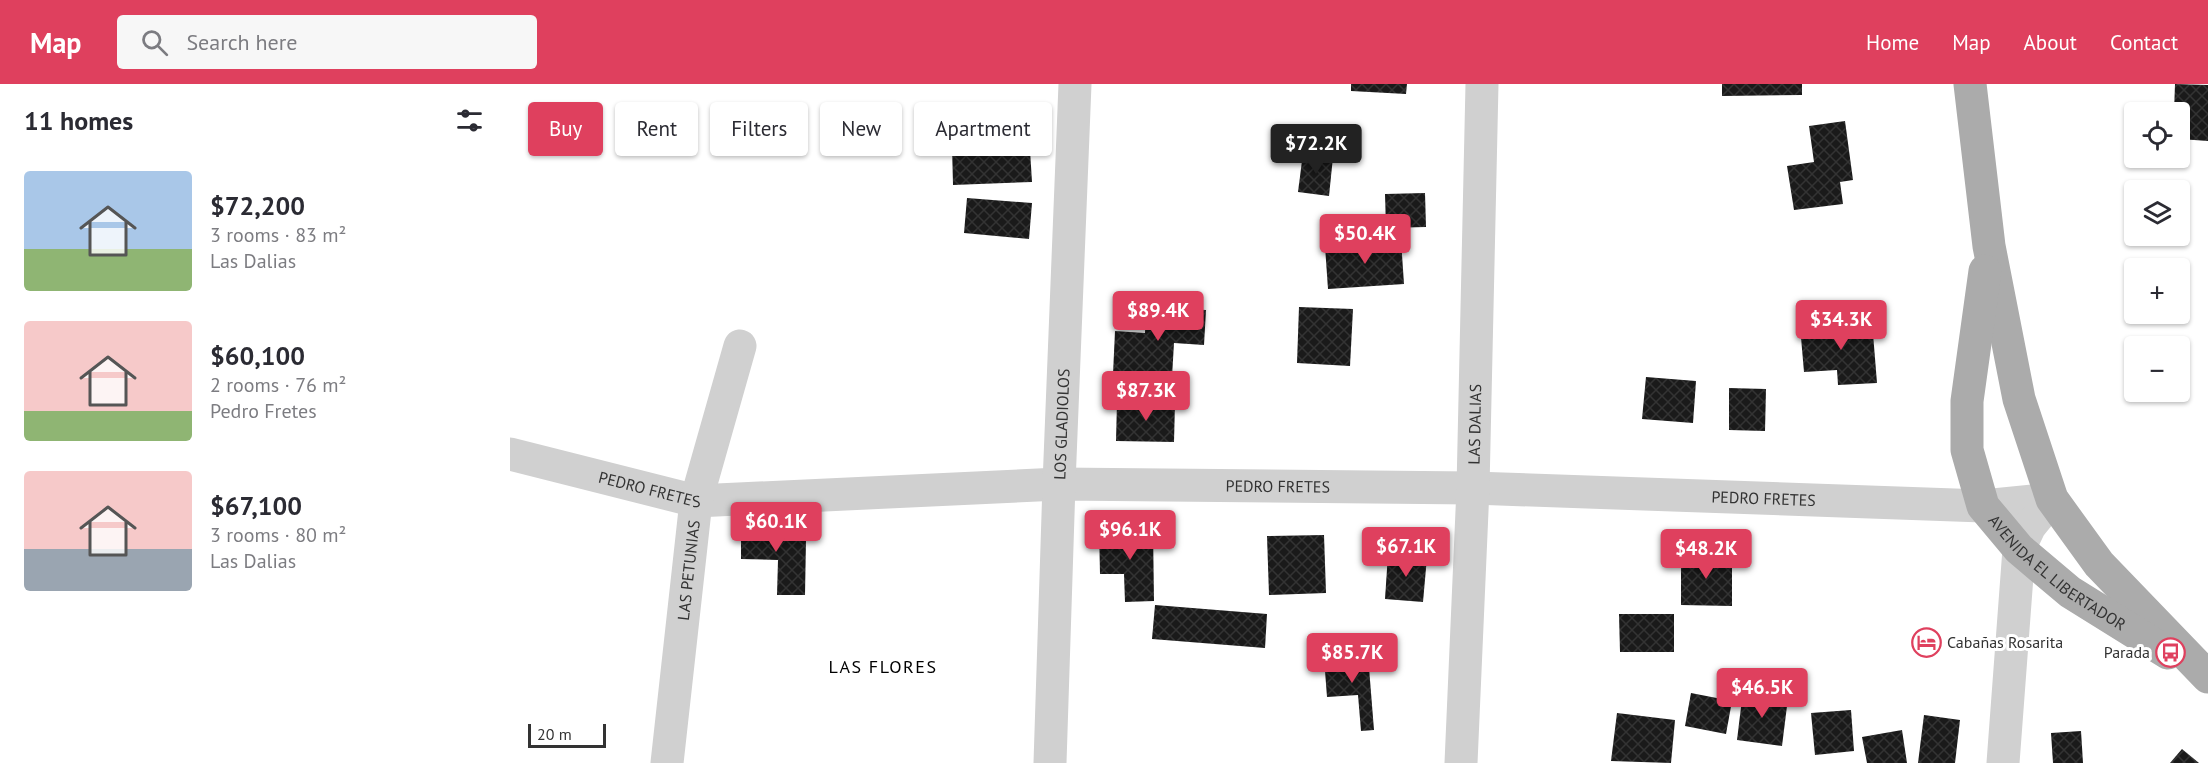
<!DOCTYPE html>
<html lang="en">
<head>
<meta charset="utf-8">
<style>
	:root { --surface:#fff; --page:#f7f7f7; --text:#2b2b33; --muted:#7c7c81; --accent:#df405e }
	body { margin:0; font-family:"PT Sans",sans-serif; background:var(--page); color:var(--text); height:100vh; display:flex; flex-direction:column; font-size:22px; white-space:nowrap }
	* { box-sizing:border-box; margin:0 }
	p { font-size:20px; color:var(--muted) }
	.icon { flex:none; width:33px; height:33px; fill:none; stroke:currentColor; stroke-width:2; stroke-linecap:round; stroke-linejoin:round }
	.map { position:relative; flex:1; overflow:hidden }
	.panel { display:flex; flex-direction:column; background:var(--surface); width:510px }
	.panel>* { flex:none }
	.guide { position:absolute; left:18px; top:18px; width:570px; height:54px; display:flex; gap:12px }
	.tools { position:absolute; left:1614px; top:18px; display:grid; gap:12px }
	.tools a { display:grid; place-items:center; width:66px; height:66px; border-radius:6px; background:var(--surface); box-shadow:0 2px 4px #0004; font-size:30px }
	.scale { position:absolute; left:18px; bottom:15px; width:78px; box-sizing:border-box; padding-left:6px; border:3px solid #333; border-top:0; font-size:16px; line-height:21px; white-space:nowrap; color:#333; -webkit-text-stroke:4px #fff; paint-order:stroke }
	.price { position:absolute; translate:-50% -51px; padding:0 14px; border-radius:6px; background:var(--accent); color:#fff; font-size:20px; line-height:39px; filter:drop-shadow(0 2px 3px #0008) }
	.price::after { content:''; position:absolute; left:50%; top:36px; width:18px; height:14px; margin-left:-9px; background:inherit; clip-path:polygon(0 0,100% 0,50% 100%) }
	.price.current { background:#222; color:#fff }
	ul { padding:0; list-style:none }
	li { display:flex; align-items:center; gap:18px; height:150px; padding:0 24px }
	li span { display:grid; place-items:center; flex:none; width:168px; height:120px; border-radius:6px; color:#555 }
	li>.icon { margin-inline-start:auto }
	span .icon { width:72px; height:72px; fill:#fffc; stroke-width:1 }
	li b { font-size:26px }
	h2 { display:flex; justify-content:space-between; align-items:center; height:72px; padding:0 24px; font-size:26px }
	.pill { padding:0 21px; border-radius:6px; background:var(--surface); box-shadow:0 2px 4px #0004; font-size:21px; line-height:54px }
	.pill.current { background:var(--accent); color:#fff }
	header { display:flex; align-items:center; gap:36px; box-sizing:border-box; height:84px; padding:0 30px; background:var(--accent); color:#fff }
	header strong { font-size:28px }
	nav { display:flex; gap:33px; margin-inline-start:auto; font-size:21px }
	.search { width:420px; height:54px; background:var(--page); display:flex; align-items:center; gap:15px; box-sizing:border-box; padding:0 21px; border-radius:6px; color:var(--muted); font-size:22px }
	main { display:flex; flex:1; min-height:0 }
	.map>svg:first-child { display:block }
	.building { fill:url(#building-cross-hatch) }
	.lines { fill:none; stroke-linecap:round; stroke-linejoin:round }
	.minor { stroke:#d0d0d0; stroke-width:33 }
	.major { stroke:#ababab; stroke-width:33 }
	.labels { text-anchor:middle; dominant-baseline:central; stroke-width:6; stroke-linejoin:round; paint-order:stroke }
	.street-label { font-size:16px; fill:#333; stroke:#fff }
	.poi-label { font-size:16px; fill:#333; stroke:#fff; text-anchor:start }
	.neighbourhood-label { font-size:18px; letter-spacing:1.5px; fill:#000; stroke:#fff }
</style>
</head>
<body>
<header>
<strong>Map</strong>
<div class="search"><svg class="icon" aria-label="search" viewBox="0 0 24 24"><circle cx="10" cy="10" r="6"/><path d="M15 15l6 6"/></svg>Search here</div>
<nav><a>Home</a><a>Map</a><a>About</a><a>Contact</a></nav>
</header>
<main>
<section class="panel">
<h2>11 homes<svg class="icon" aria-label="filters" viewBox="0 0 24 24"><path d="M4 7h16M4 17h16"/><circle cx="9" cy="7" r="2"/><circle cx="15" cy="17" r="2"/></svg></h2>
<ul>
<li><span style="background:linear-gradient(#a9c7e8 65%,#8fb573 0)"><svg class="icon" aria-label="home" viewBox="0 0 24 24"><path d="M3 11l9-7 9 7M6 9v11h12V9"/></svg></span><div><b>$72,200</b><p>3 rooms · 83 m²</p><p>Las Dalias</p></div></li>
<li><span style="background:linear-gradient(#f6c9c9 75%,#8fb573 0)"><svg class="icon" aria-label="home" viewBox="0 0 24 24"><path d="M3 11l9-7 9 7M6 9v11h12V9"/></svg></span><div><b>$60,100</b><p>2 rooms · 76 m²</p><p>Pedro Fretes</p></div></li>
<li><span style="background:linear-gradient(#f6c9c9 65%,#9aa5b1 0)"><svg class="icon" aria-label="home" viewBox="0 0 24 24"><path d="M3 11l9-7 9 7M6 9v11h12V9"/></svg></span><div><b>$67,100</b><p>3 rooms · 80 m²</p><p>Las Dalias</p></div></li>
</ul>
</section>
<div class="map">
<svg width="1698" height="679" viewBox="0 0 1698 679">
	<defs>
		<pattern id="building-cross-hatch" width="8" height="8" patternUnits="userSpaceOnUse" patternTransform="scale(1.5)"><rect width="8" height="8" fill="#1a1a1a"/><path d="M0 0l8 8M0 8l8-8" fill="none" stroke="#333"/></pattern>
	</defs>
	<rect width="100%" height="100%" fill="#fff"/>
	<!-- building -->
	<g class="building">
		<polygon points="841,0 897,0 896,10 841,7"/>
		<polygon points="1212,0 1292,0 1292,11 1212,12"/>
		<polygon points="1665,0 1698,1 1698,57 1670,55 1670,28 1664,28"/>
		<polygon points="1335,37 1343,96 1330,98 1333,120 1284,126 1277,82 1304,78 1299,42"/>
		<polygon points="503,59 503,67 520,66 522,98 443,101 442,62"/>
		<polygon points="793,69 823,73 819,112 788,108"/>
		<polygon points="915,109 916,143 876,144 875,110"/>
		<polygon points="457,114 522,119 519,155 454,149"/>
		<polygon points="891,156 894,200 818,205 815,162"/>
		<polygon points="636,223 696,226 694,261 664,259 662,293 603,290 605,247 635,249"/>
		<polygon points="789,223 843,225 840,282 787,279"/>
		<polygon points="1362,237 1367,299 1328,301 1327,286 1294,288 1290,242"/>
		<polygon points="1136,293 1186,297 1183,339 1132,335"/>
		<polygon points="1219,304 1256,305 1255,347 1219,346"/>
		<polygon points="607,318 665,319 664,358 606,357"/>
		<polygon points="231,436 275,437 275,456 296,456 295,511 267,511 268,476 231,475"/>
		<polygon points="589,445 643,445 644,517 615,518 614,490 590,490"/>
		<polygon points="814,451 816,509 759,511 757,452"/>
		<polygon points="878,470 917,473 913,518 875,515"/>
		<polygon points="1171,471 1222,472 1222,522 1171,521"/>
		<polygon points="645,521 757,530 755,564 642,555"/>
		<polygon points="1109,530 1164,530 1164,568 1110,568"/>
		<polygon points="858,571 864,646 851,647 848,611 817,613 814,574"/>
		<polygon points="1233,607 1278,614 1272,662 1227,656"/>
		<polygon points="1181,609 1222,617 1216,650 1175,642"/>
		<polygon points="1341,626 1344,667 1305,671 1301,629"/>
		<polygon points="1107,629 1165,636 1161,679 1101,677"/>
		<polygon points="1414,631 1450,636 1445,679 1408,679"/>
		<polygon points="1392,646 1397,679 1357,679 1352,653"/>
		<polygon points="1571,647 1573,679 1543,679 1541,649"/>
		<polygon points="1672,665 1689,679 1660,679"/>
	</g>
	<g class="lines">
		<!-- minor -->
		<g class="minor">
			<path id="s1" d="M0,370L186,417L549,400L963,404L1473,422L1542,415"/>
			<path id="s2" d="M157,679L186,417L230,262"/>
			<path id="s3" d="M540,679L549,400L565,0"/>
			<path id="s4" d="M951,679L963,404L972,0"/>
			<polyline points="1493,679 1509,465 1520,442 1542,415"/>
		</g>
		<!-- major -->
		<g class="major">
			<polyline points="1460,0 1479,162 1509,315 1542,415 1589,480 1698,593"/>
			<path id="s5" d="M1475,187L1457,317V366L1473,422L1509,465L1560,508L1658,569"/>
		</g>
	</g>
	<!-- icons -->
	<defs>
		<symbol id="hotel-ring" viewBox="-11 -11 22 22"><circle r="9.5" fill="#fff" stroke="#df405e" stroke-width="1.5"/><path d="M-6-4.5h1.5V1H6V5H4.5V3h-9V5H-6ZM-4 0a1.8 1.8 0 1 1 3.6 0ZM.5 0V-2.5h3Q6-2.5 6 0Z" fill="#df405e"/></symbol>
		<symbol id="bus-ring" viewBox="-11 -11 22 22"><circle r="9.5" fill="#fff" stroke="#df405e" stroke-width="1.5"/><path d="M-5-6H5V4H4V6H2V4H-2V6H-4V4H-5ZM-3.5-4V0h7V-4ZM-3.5 1.2v1.5H-2V1.2ZM2 1.2v1.5H3.5V1.2Z" fill="#df405e"/></symbol>
	</defs>
	<g fill-rule="evenodd">
		<use href="#hotel-ring" x="1400" y="542" width="33" height="33"/>
		<use href="#bus-ring" x="1644" y="552" width="33" height="33"/>
	</g>
	<g class="labels">
		<!-- street labels -->
		<g class="street-label">
			<text stroke="none"><textPath href="#s3" startOffset="339">LOS GLADIOLOS</textPath></text>
			<text stroke="none"><textPath href="#s4" startOffset="339">LAS DALIAS</textPath></text>
			<text stroke="none"><textPath href="#s1" startOffset="774">PEDRO FRETES</textPath></text>
			<text stroke="none"><textPath href="#s1" startOffset="144">PEDRO FRETES</textPath></text>
			<text stroke="none"><textPath href="#s1" startOffset="1260">PEDRO FRETES</textPath></text>
			<text stroke="none"><textPath href="#s2" startOffset="194">LAS PETUNIAS</textPath></text>
			<text stroke="none"><textPath href="#s5" startOffset="339">AVENIDA EL LIBERTADOR</textPath></text>
		</g>
		<!-- poi labels -->
		<g class="poi-label">
			<text x="1437" y="558">Cabañas Rosarita</text>
			<text x="1640" y="568" text-anchor="end">Parada</text>
		</g>
		<!-- neighbourhood labels -->
		<g class="neighbourhood-label">
			<text x="373" y="582">LAS FLORES</text>
		</g>
	</g>
</svg>
<div class="tools">
<a><svg class="icon" aria-label="locate" viewBox="0 0 24 24"><circle cx="12" cy="12" r="6"/><path d="M12 2v4M12 18v4M2 12h4M18 12h4"/></svg></a>
<a><svg class="icon" aria-label="layers" viewBox="0 0 24 24"><path d="M12 4l9 5-9 5-9-5zM3 14l9 5 9-5"/></svg></a>
<a>+</a>
<a>−</a>
</div>
<div class="scale">20 m</div>
<b class="price current" style="left:806px;top:91px">$72.2K</b>
<b class="price" style="left:855px;top:181px">$50.4K</b>
<b class="price" style="left:648px;top:258px">$89.4K</b>
<b class="price" style="left:1331px;top:267px">$34.3K</b>
<b class="price" style="left:636px;top:338px">$87.3K</b>
<b class="price" style="left:266px;top:469px">$60.1K</b>
<b class="price" style="left:620px;top:477px">$96.1K</b>
<b class="price" style="left:896px;top:494px">$67.1K</b>
<b class="price" style="left:1196px;top:496px">$48.2K</b>
<b class="price" style="left:842px;top:600px">$85.7K</b>
<b class="price" style="left:1252px;top:635px">$46.5K</b>
<div class="guide">
<a class="pill current">Buy</a>
<a class="pill">Rent</a>
<a class="pill">Filters</a>
<a class="pill">New</a>
<a class="pill">Apartment</a>
</div>
</div>
</main>
</body>
</html>
